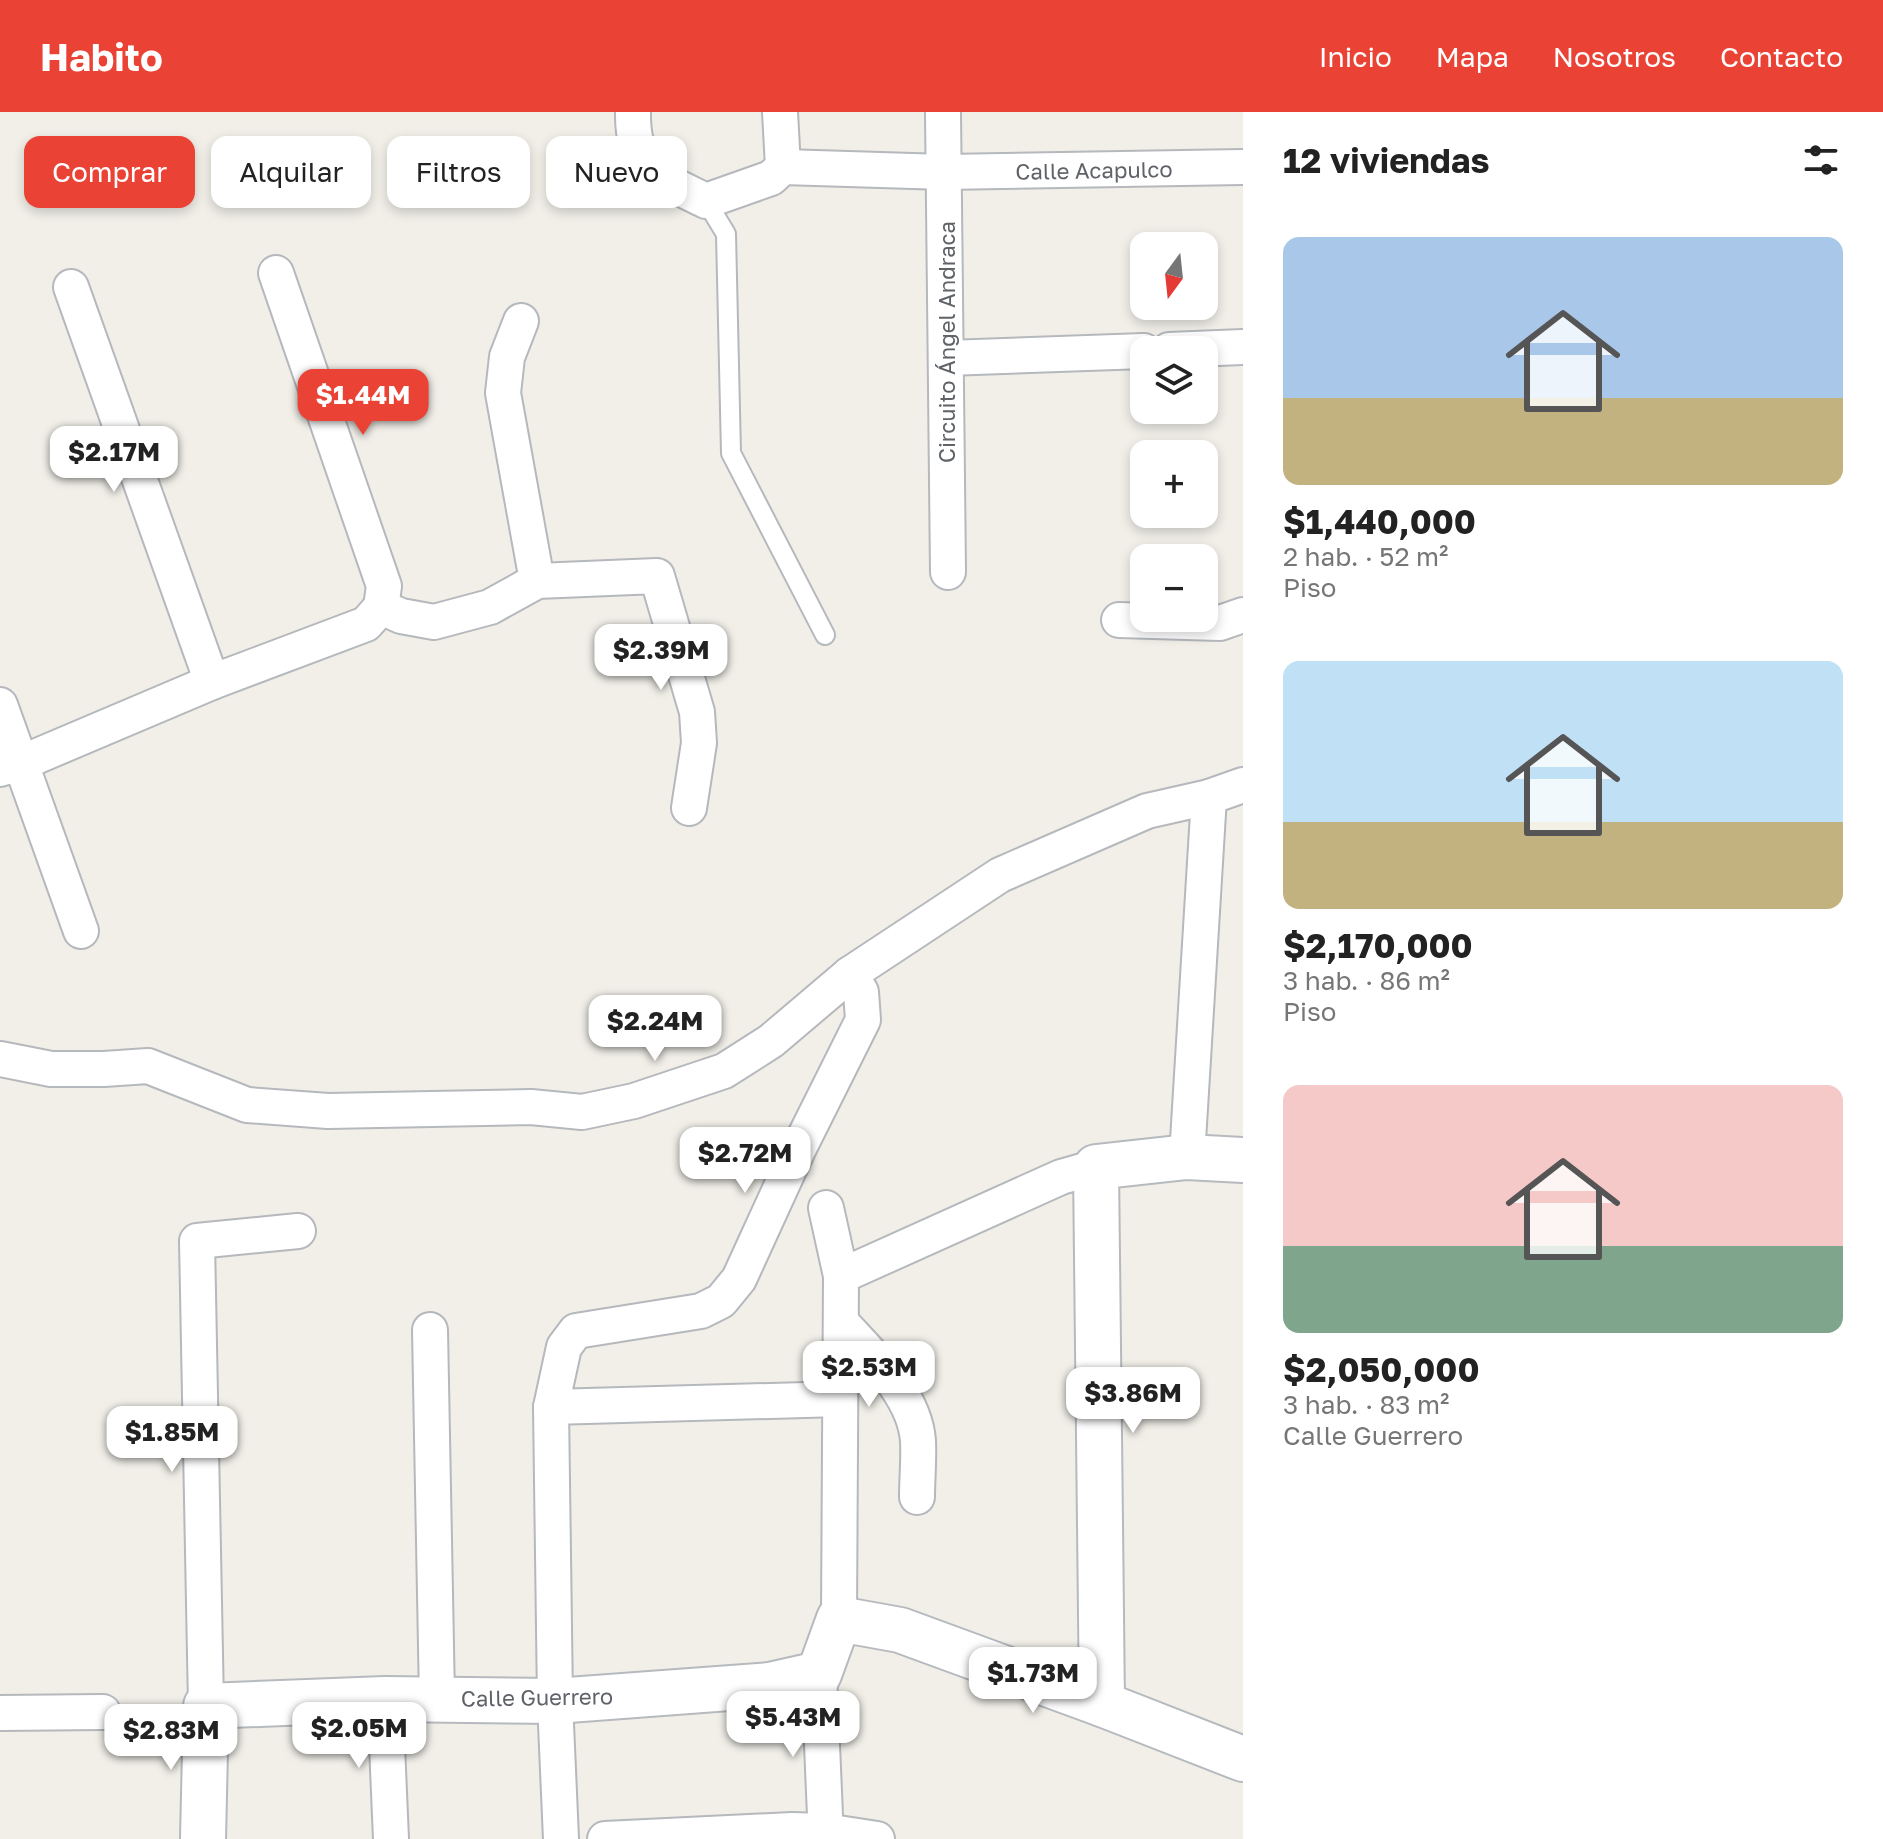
<!DOCTYPE html>
<html lang="es">
<head>
<meta charset="utf-8">
<style>
	:root { --surface:#fff; --page:#f2f2f2; --text:#222; --muted:#767676; --accent:#ea4335 }
	body { margin:0; font-family:"Golos Text",sans-serif; background:var(--page); color:var(--text); height:100vh; display:flex; flex-direction:column; font-size:30px; white-space:nowrap }
	* { box-sizing:border-box; margin:0 }
	p { font-size:26px; color:var(--muted) }
	.icon { flex:none; width:44px; height:44px; fill:none; stroke:currentColor; stroke-width:2; stroke-linecap:round; stroke-linejoin:round }
	.map { position:relative; flex:1; overflow:hidden }
	.side { display:flex; flex-direction:column; background:var(--surface); width:640px }
	.side>* { flex:none }
	.banner { position:absolute; left:24px; top:24px; width:760px; height:72px; display:flex; gap:16px }
	.needle { width:52px; rotate:195deg }
	.tools { position:absolute; left:1130px; top:120px; display:grid; gap:16px }
	.tools a { display:grid; place-items:center; width:88px; height:88px; border-radius:16px; background:var(--surface); box-shadow:0 4px 12px #0003; font-size:40px }
	.price { position:absolute; translate:-50% -68px; padding:0 18px; border-radius:16px; background:#fff; color:#222; font-size:26px; line-height:52px; filter:drop-shadow(0 2px 4px #0008) }
	.price::after { content:''; position:absolute; left:50%; top:48px; width:24px; height:18px; margin-left:-12px; background:inherit; clip-path:polygon(0 0,100% 0,50% 100%) }
	.price.selected { background:var(--accent); color:#fff }
	ul { padding:0; list-style:none }
	li { display:grid; align-content:center; gap:16px; height:424px; padding:0 40px }
	li span { display:grid; place-items:center; height:248px; border-radius:16px; color:#555 }
	li>.icon { margin-inline-start:auto }
	span .icon { width:144px; height:144px; fill:#fffc; stroke-width:1 }
	li b { font-size:34px }
	h2 { display:flex; justify-content:space-between; align-items:center; height:96px; padding:0 40px; font-size:34px }
	.tag { padding:0 28px; border-radius:16px; background:var(--surface); box-shadow:0 4px 12px #0003; font-size:28px; line-height:72px }
	.tag.selected { background:var(--accent); color:#fff }
	header { display:flex; align-items:center; gap:48px; box-sizing:border-box; height:112px; padding:0 40px; background:var(--accent); color:#fff }
	header strong { font-size:38px }
	nav { display:flex; gap:44px; margin-inline-start:auto; font-size:28px }
	main { display:flex; flex:1; min-height:0 }
	.map>svg:first-child { display:block }
	.lines { fill:none; stroke-linecap:round; stroke-linejoin:round }
	.lane-casing { stroke:#b5b8bc; stroke-width:22 }
	.street-casing { stroke:#b5b8bc; stroke-width:38 }
	.secondary-casing { stroke:#b6babf; stroke-width:48 }
	.lane { stroke:#fff; stroke-width:18 }
	.street { stroke:#fff; stroke-width:34 }
	.secondary { stroke:#fff; stroke-width:44 }
	.labels { text-anchor:middle; dominant-baseline:central; stroke-width:7; stroke-linejoin:round; paint-order:stroke }
	.street-label { font-size:22px; fill:#5f6368; stroke:#fff }
</style>
</head>
<body>
<header>
<strong>Habito</strong>
<nav><a>Inicio</a><a>Mapa</a><a>Nosotros</a><a>Contacto</a></nav>
</header>
<main>
<div class="map">
<svg width="1243" height="1727" viewBox="0 0 1243 1727">
	<rect width="100%" height="100%" fill="#f1efe8"/>
	<g class="lines">
		<defs>
			<polyline id="lane" points="706,89 726,122 731,341 825,523"/>
			<g id="street">
				<path d="M633,0C632,59 660,66 706,89L771,66L783,55L945,60L1243,55"/>
				<polyline points="780,0 783,55"/>
				<polyline points="943,0 948,460"/>
				<polyline points="71,175 212,570"/>
				<polyline points="521,209 507,245 503,281 537,469"/>
				<polyline points="1169,238 1243,235"/>
				<polyline points="947,246 1144,239"/>
				<polyline points="381,495 401,504 434,510 490,495 537,469 657,464 697,600 699,631 689,696"/>
				<polyline points="1119,508 1220,511 1243,503"/>
				<polyline points="0,593 81,819"/>
				<polyline points="0,657 21,651 212,570 366,512 381,495 384,474 276,161"/>
				<polyline points="0,947 51,957 104,957 148,954 247,993 328,999 531,995 582,1000 634,989 724,959 771,929 850,862 1000,763 1147,699 1209,685 1243,673"/>
				<polyline points="1187,1045 1209,685"/>
				<polyline points="826,1096 841,1164 839,1507"/>
				<polyline points="841,1164 1061,1065 1096,1055"/>
				<path d="M841,1210C870,1242 915,1283 918,1329C919,1347 917,1367 917,1385"/>
				<polyline points="430,1218 437,1587"/>
				<polyline points="551,1295 840,1287"/>
				<polyline points="819,1562 826,1727"/>
				<polyline points="385,1587 391,1727"/>
				<polyline points="206,1594 197,1129 298,1119"/>
				<polyline points="0,1601 103,1600"/>
				<polyline points="561,1727 555,1589 551,1295 564,1235 576,1219 701,1199 721,1189 739,1167 798,1038 863,908 861,880 850,862"/>
				<polyline points="605,1727 792,1718 825,1719 877,1727"/>
			</g>
			<g id="secondary">
				<polyline points="1102,1592 1096,1055 1187,1045 1243,1048"/>
				<polyline points="203,1727 206,1594 385,1587 555,1589 770,1573 819,1562 839,1507 900,1518 1102,1592 1243,1647"/>
			</g>
		</defs>
		<!-- lane casing -->
		<use href="#lane" class="lane-casing"/>
		<!-- street casing -->
		<use href="#street" class="street-casing"/>
		<!-- secondary casing -->
		<use href="#secondary" class="secondary-casing"/>
		<!-- lane -->
		<use href="#lane" class="lane"/>
		<!-- street -->
		<use href="#street" class="street"/>
		<!-- secondary -->
		<use href="#secondary" class="secondary"/>
	</g>
	<g class="labels">
		<!-- street labels -->
		<g class="street-label">
			<text transform="translate(1094 58) rotate(-1)">Calle Acapulco</text>
			<text transform="translate(946 230) rotate(-90)">Circuito Ángel Andraca</text>
			<text transform="translate(537 1585) rotate(-1)">Calle Guerrero</text>
		</g>
	</g>
</svg>
<div class="tools">
<a><svg class="needle" viewBox="-14 -14 28 28"><path d="M0-13l5 13h-10z" fill="#e53935"/><path d="M0 13l5-13h-10z" fill="#767676"/></svg></a>
<a><svg class="icon" aria-label="layers" viewBox="0 0 24 24"><path d="M12 4l9 5-9 5-9-5zM3 14l9 5 9-5"/></svg></a>
<a>+</a>
<a>−</a>
</div>
<b class="price selected" style="left:363px;top:325px">$1.44M</b>
<b class="price" style="left:114px;top:382px">$2.17M</b>
<b class="price" style="left:661px;top:580px">$2.39M</b>
<b class="price" style="left:655px;top:951px">$2.24M</b>
<b class="price" style="left:745px;top:1083px">$2.72M</b>
<b class="price" style="left:869px;top:1297px">$2.53M</b>
<b class="price" style="left:1133px;top:1323px">$3.86M</b>
<b class="price" style="left:172px;top:1362px">$1.85M</b>
<b class="price" style="left:1033px;top:1603px">$1.73M</b>
<b class="price" style="left:793px;top:1647px">$5.43M</b>
<b class="price" style="left:359px;top:1658px">$2.05M</b>
<b class="price" style="left:171px;top:1660px">$2.83M</b>
<div class="banner">
<a class="tag selected">Comprar</a>
<a class="tag">Alquilar</a>
<a class="tag">Filtros</a>
<a class="tag">Nuevo</a>
</div>
</div>
<section class="side">
<h2>12 viviendas<svg class="icon" aria-label="filters" viewBox="0 0 24 24"><path d="M4 7h16M4 17h16"/><circle cx="9" cy="7" r="2"/><circle cx="15" cy="17" r="2"/></svg></h2>
<ul>
<li><span style="background:linear-gradient(#a9c7e8 65%,#c2b280 0)"><svg class="icon" aria-label="home" viewBox="0 0 24 24"><path d="M3 11l9-7 9 7M6 9v11h12V9"/></svg></span><div><b>$1,440,000</b><p>2 hab. · 52 m²</p><p>Piso</p></div></li>
<li><span style="background:linear-gradient(#bfe0f5 65%,#c2b280 0)"><svg class="icon" aria-label="home" viewBox="0 0 24 24"><path d="M3 11l9-7 9 7M6 9v11h12V9"/></svg></span><div><b>$2,170,000</b><p>3 hab. · 86 m²</p><p>Piso</p></div></li>
<li><span style="background:linear-gradient(#f6c9c9 65%,#7fa58c 0)"><svg class="icon" aria-label="home" viewBox="0 0 24 24"><path d="M3 11l9-7 9 7M6 9v11h12V9"/></svg></span><div><b>$2,050,000</b><p>3 hab. · 83 m²</p><p>Calle Guerrero</p></div></li>
</ul>
</section>
</main>
</body>
</html>
